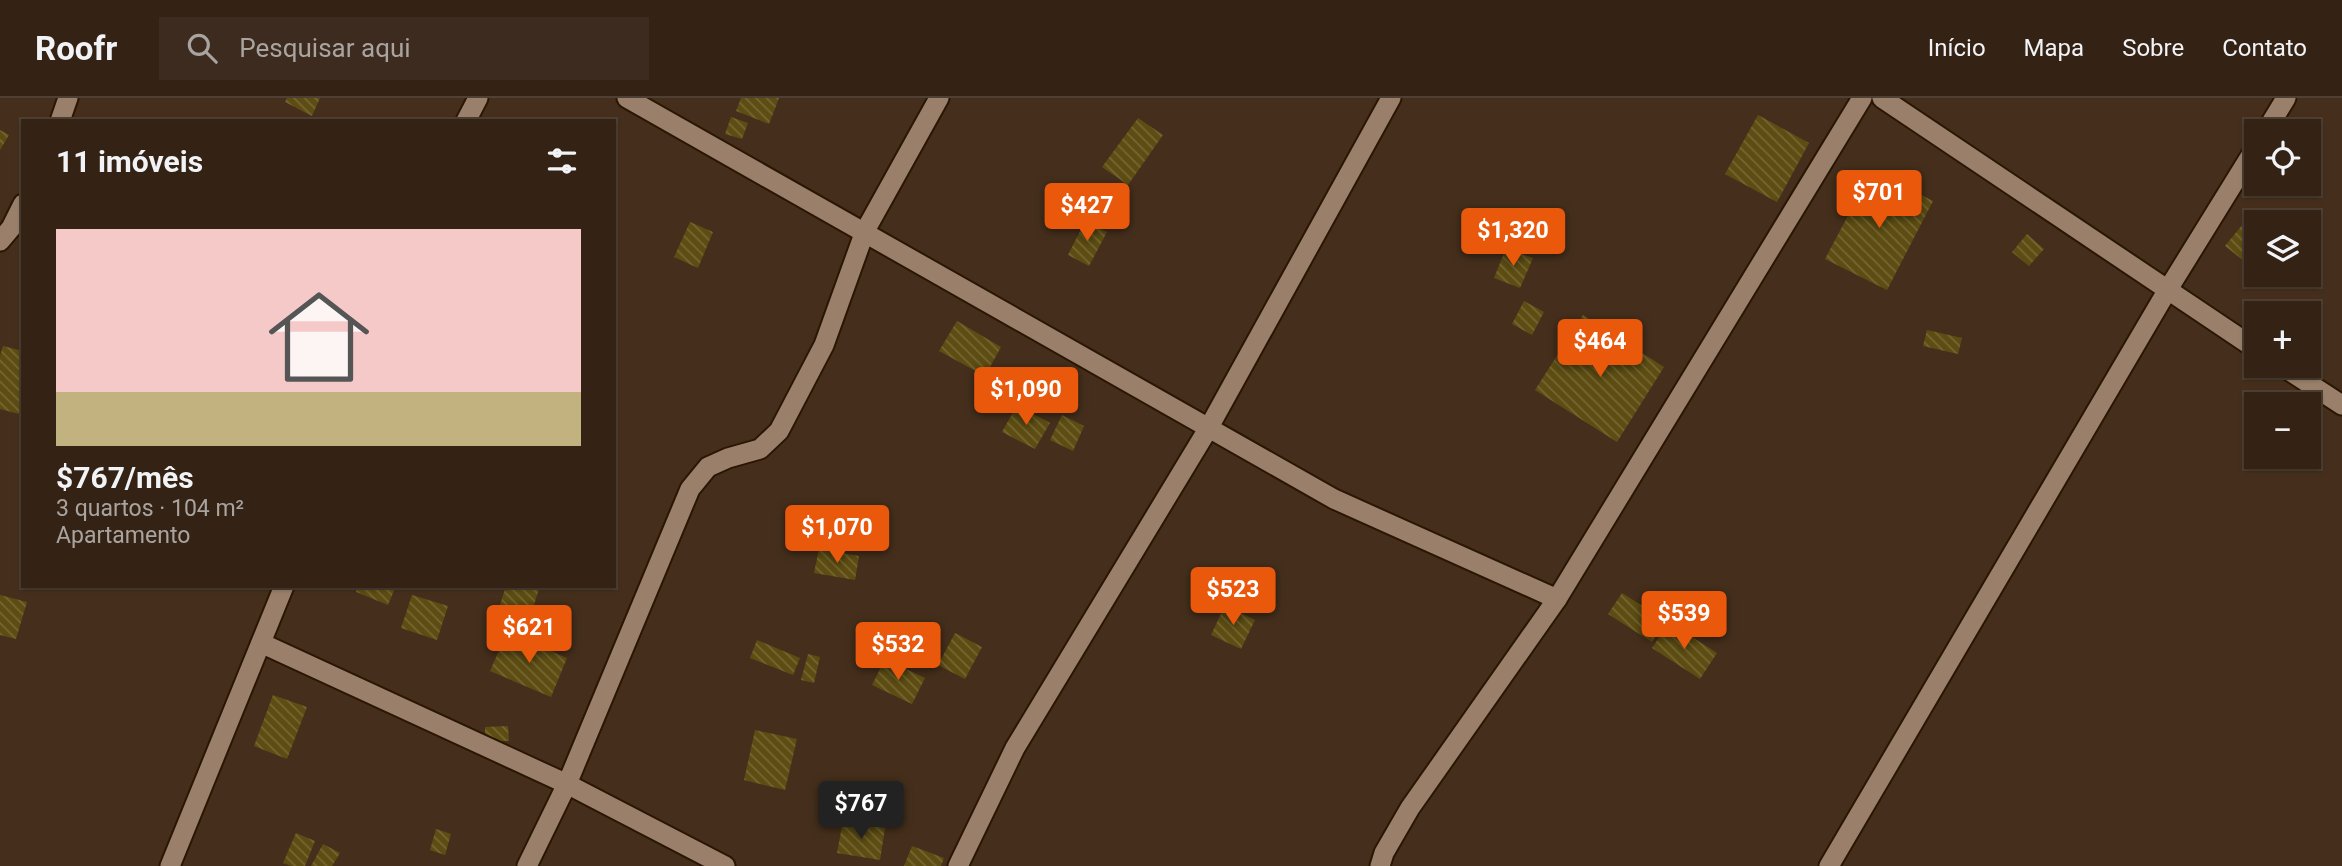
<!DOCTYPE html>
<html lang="pt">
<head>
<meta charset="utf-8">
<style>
	:root { --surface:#342315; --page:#3c2b1e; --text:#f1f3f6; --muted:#a9a4a0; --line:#4e4034; --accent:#ea580c }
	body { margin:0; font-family:Roboto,sans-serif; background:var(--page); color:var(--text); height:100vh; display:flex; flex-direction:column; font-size:26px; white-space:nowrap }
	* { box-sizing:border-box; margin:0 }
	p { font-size:23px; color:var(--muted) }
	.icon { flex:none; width:38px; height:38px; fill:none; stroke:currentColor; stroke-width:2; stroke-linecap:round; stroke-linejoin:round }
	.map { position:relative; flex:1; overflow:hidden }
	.details { position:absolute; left:21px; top:21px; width:595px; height:469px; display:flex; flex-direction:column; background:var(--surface); border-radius:0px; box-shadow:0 2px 5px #0004,0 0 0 2px var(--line) }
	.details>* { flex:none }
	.fabs { position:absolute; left:2244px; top:21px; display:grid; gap:14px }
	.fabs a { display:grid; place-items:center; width:77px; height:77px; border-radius:0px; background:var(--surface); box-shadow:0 2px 5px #0004,0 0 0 2px var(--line); font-size:35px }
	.price { position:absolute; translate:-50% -60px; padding:0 16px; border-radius:7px; background:var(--accent); color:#fff; font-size:23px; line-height:46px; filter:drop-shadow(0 2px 4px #0008) }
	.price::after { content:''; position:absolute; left:50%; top:42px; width:21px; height:16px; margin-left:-10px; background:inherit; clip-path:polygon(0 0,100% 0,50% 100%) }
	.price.selected { background:#222; color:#fff }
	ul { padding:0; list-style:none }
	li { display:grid; align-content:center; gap:14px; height:371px; padding:0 35px }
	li+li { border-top:2px solid var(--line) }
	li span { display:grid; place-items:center; height:217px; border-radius:0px; color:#555 }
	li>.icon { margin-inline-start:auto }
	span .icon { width:126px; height:126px; fill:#fffc; stroke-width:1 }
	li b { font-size:30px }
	h2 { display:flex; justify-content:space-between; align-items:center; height:84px; padding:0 35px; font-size:30px }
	header { display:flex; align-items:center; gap:42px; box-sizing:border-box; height:98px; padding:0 35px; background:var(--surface); border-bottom:2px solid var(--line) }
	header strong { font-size:33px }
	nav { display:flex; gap:38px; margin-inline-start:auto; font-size:24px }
	.search { width:490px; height:63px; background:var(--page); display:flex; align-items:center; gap:18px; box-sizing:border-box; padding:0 24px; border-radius:0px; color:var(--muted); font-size:26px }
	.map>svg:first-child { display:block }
	.building { fill:url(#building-back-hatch) }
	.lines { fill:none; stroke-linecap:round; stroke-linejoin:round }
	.minor-casing { stroke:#2a1604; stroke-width:23 }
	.minor { stroke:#9a806a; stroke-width:19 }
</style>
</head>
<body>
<header>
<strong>Roofr</strong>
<div class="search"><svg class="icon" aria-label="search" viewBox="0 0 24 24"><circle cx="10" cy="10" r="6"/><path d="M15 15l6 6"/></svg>Pesquisar aqui</div>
<nav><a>Início</a><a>Mapa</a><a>Sobre</a><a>Contato</a></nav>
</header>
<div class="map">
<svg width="2342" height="768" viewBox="0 0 2342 768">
	<defs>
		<pattern id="building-back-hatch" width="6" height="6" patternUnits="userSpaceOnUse" patternTransform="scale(1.75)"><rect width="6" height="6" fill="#5d4d12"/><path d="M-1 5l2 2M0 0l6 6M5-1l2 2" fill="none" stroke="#756734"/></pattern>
	</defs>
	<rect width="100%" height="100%" fill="#452f1c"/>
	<!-- building -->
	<g class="building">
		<polygon points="287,0 320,0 312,18 285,4"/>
		<polygon points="741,0 779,0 769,26 736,13"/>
		<polygon points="1758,17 1809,45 1777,104 1725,76"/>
		<polygon points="731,19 748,25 742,41 725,36"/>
		<polygon points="1138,20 1163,37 1128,87 1102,69"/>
		<polygon points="0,32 9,37 0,52"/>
		<polygon points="1872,72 1933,103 1887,192 1825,161"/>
		<polygon points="2247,121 2256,127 2256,149 2244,163 2225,148"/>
		<polygon points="1085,123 1107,134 1089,168 1068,157"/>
		<polygon points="690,124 713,134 698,170 674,159"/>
		<polygon points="2027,136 2044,151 2029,168 2012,154"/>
		<polygon points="1506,150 1533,160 1520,190 1494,180"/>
		<polygon points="1524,203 1544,214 1532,237 1512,226"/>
		<polygon points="1583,217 1664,269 1617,344 1535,292"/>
		<polygon points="957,223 1001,249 985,278 939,253"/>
		<polygon points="1927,232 1962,240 1958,256 1923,248"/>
		<polygon points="3,248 23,253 23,317 0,311 0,258"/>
		<polygon points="1017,307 1050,325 1035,351 1002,334"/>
		<polygon points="1062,317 1084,328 1073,353 1050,342"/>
		<polygon points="819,451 859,458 855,482 814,475"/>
		<polygon points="358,488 396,488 388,507 356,494"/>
		<polygon points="506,488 540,488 530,519 499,510"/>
		<polygon points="1622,495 1666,523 1652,544 1608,516"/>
		<polygon points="0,497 27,504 16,541 0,537"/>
		<polygon points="412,497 448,508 437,542 401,530"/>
		<polygon points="1225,507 1255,522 1241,551 1211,537"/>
		<polygon points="1669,524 1717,555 1700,581 1652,550"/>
		<polygon points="507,534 567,560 551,599 490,573"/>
		<polygon points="955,535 982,549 965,581 938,567"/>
		<polygon points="757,542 800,560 793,577 750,560"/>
		<polygon points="808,556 820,559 814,585 801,582"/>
		<polygon points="885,561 925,580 912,606 872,587"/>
		<polygon points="273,597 307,609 287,661 254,648"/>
		<polygon points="508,628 509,643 485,643 485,629"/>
		<polygon points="755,632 797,641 785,692 744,682"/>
		<polygon points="843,723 885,730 880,762 837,755"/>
		<polygon points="436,731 451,736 445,757 430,752"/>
		<polygon points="296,735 315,743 305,768 291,768 283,765"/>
		<polygon points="323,746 340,755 332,768 311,768"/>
		<polygon points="912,748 944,760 941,768 904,768"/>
	</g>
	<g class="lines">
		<defs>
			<g id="minor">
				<polyline points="627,0 1334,401 1557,501"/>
				<polyline points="1882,0 2256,251"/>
				<polyline points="60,23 68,0"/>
				<polyline points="466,23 478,0"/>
				<polyline points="2266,33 2286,0"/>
				<polyline points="0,143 11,130 23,106"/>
				<polyline points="2282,268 2342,307"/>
				<polyline points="261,545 567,686 725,768"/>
				<polyline points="170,768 284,488"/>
				<polyline points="527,768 567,686 690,391 708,369 728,360 760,351 779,333 824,247 865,133 939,0"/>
				<polyline points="958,768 1015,650 1208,331 1391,0"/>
				<polyline points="1380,768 1384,755 1410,710 1557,501 1862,0"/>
				<polyline points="1829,768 2167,193 2256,49"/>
			</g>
		</defs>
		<!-- minor casing -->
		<use href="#minor" class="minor-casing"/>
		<!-- minor -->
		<use href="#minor" class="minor"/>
	</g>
</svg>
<div class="fabs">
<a><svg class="icon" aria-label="locate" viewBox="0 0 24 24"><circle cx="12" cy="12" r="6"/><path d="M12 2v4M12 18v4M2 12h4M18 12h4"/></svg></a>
<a><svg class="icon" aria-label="layers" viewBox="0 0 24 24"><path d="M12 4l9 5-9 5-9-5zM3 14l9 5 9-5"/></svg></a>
<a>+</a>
<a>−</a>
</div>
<b class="price" style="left:1879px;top:132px">$701</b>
<b class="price" style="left:1087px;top:145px">$427</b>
<b class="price" style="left:1513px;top:170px">$1,320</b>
<b class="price" style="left:1600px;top:281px">$464</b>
<b class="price" style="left:1026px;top:329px">$1,090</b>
<b class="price" style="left:837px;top:467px">$1,070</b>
<b class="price" style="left:1233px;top:529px">$523</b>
<b class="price" style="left:1684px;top:553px">$539</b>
<b class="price" style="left:529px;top:567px">$621</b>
<b class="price" style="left:898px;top:584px">$532</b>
<b class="price selected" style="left:861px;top:743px">$767</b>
<section class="details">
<h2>11 imóveis<svg class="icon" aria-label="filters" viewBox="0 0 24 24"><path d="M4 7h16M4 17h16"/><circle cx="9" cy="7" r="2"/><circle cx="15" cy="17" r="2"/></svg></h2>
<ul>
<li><span style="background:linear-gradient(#f6c9c9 75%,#c2b280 0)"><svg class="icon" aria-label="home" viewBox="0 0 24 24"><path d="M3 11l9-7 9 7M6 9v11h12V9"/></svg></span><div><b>$767/mês</b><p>3 quartos · 104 m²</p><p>Apartamento</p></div></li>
</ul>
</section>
</div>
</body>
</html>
